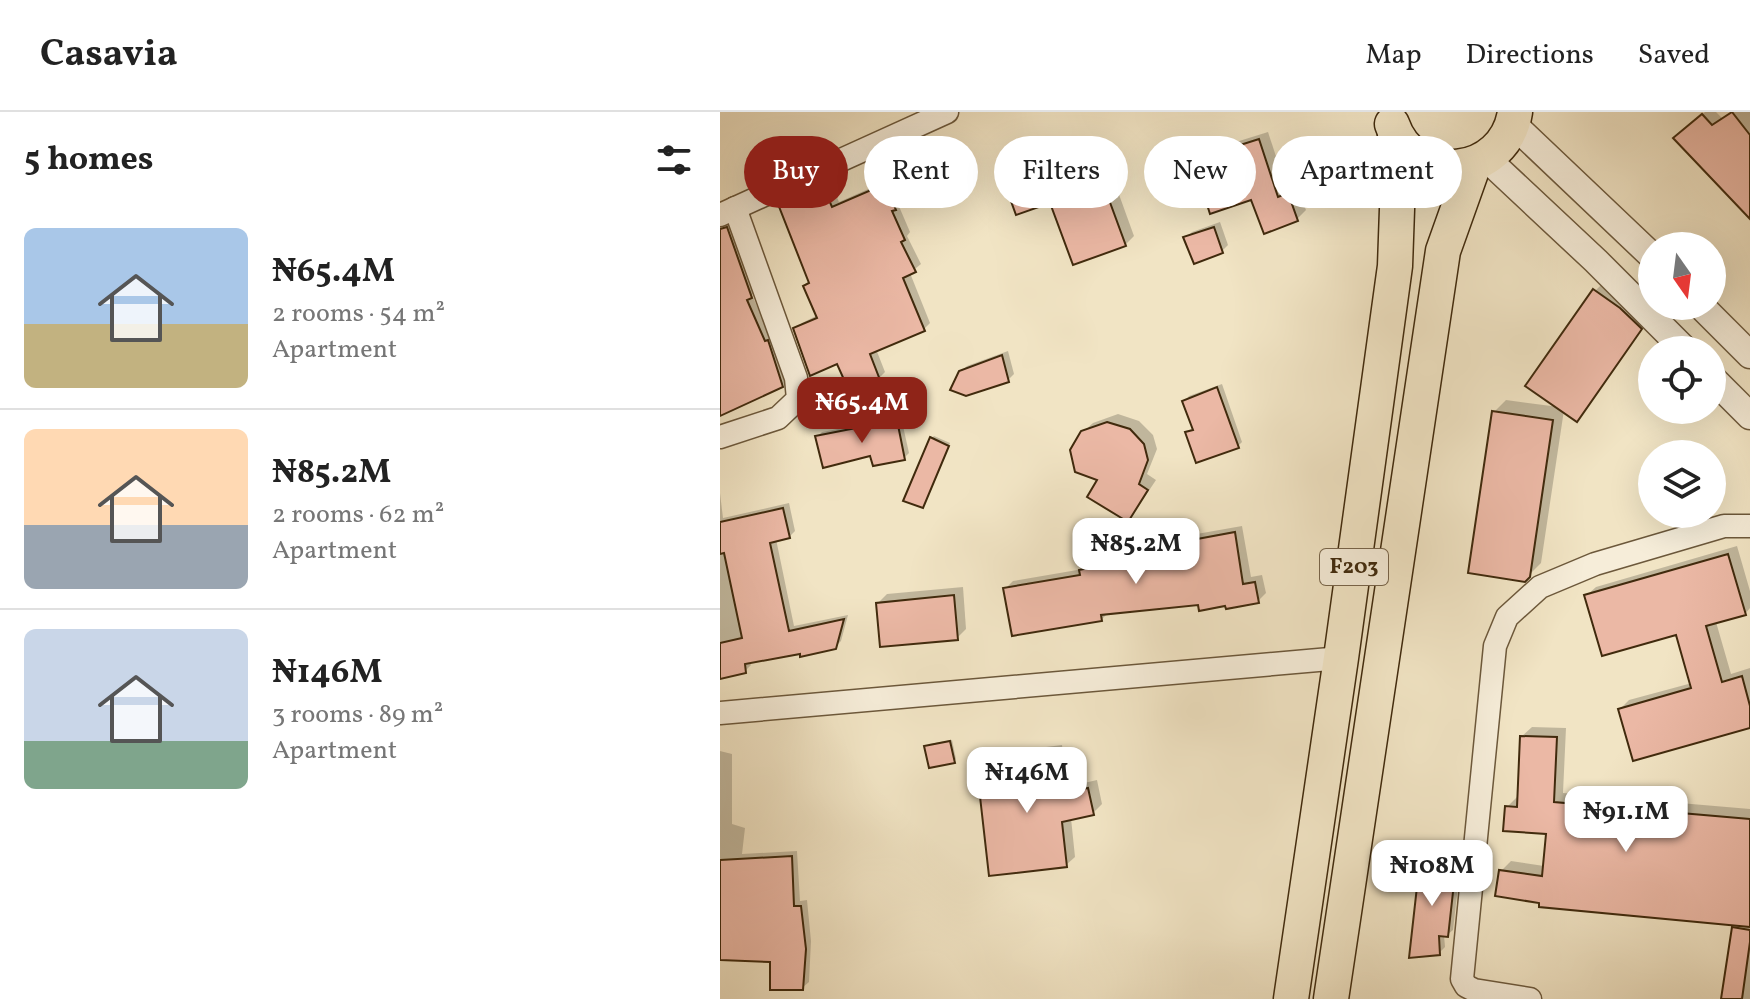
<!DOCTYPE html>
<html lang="en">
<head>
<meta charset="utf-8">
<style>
	:root { --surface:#fff; --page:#f2f2f2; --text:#222; --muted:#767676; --line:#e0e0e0; --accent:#8f2418 }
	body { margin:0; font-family:Vollkorn,serif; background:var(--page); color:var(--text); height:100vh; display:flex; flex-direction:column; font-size:30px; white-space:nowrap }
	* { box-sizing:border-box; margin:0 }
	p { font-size:26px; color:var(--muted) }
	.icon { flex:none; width:44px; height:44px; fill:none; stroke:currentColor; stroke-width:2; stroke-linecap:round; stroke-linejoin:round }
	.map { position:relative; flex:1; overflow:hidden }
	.panel { display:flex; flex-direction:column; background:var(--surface); width:720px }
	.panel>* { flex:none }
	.top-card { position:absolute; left:24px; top:24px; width:760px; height:72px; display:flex; gap:16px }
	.needle { width:52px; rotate:166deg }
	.tools { position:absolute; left:918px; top:120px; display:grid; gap:16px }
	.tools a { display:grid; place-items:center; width:88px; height:88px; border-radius:50%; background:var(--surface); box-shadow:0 8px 32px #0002; font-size:40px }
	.price { position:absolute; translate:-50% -68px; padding:0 18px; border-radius:16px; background:#fff; color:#222; font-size:26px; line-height:52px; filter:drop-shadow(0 2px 4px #0008) }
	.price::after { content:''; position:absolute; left:50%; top:48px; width:24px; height:18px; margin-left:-12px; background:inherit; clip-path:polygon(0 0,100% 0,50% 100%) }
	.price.active { background:var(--accent); color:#fff }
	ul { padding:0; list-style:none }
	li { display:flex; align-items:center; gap:24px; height:200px; padding:0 24px }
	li+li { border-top:2px solid var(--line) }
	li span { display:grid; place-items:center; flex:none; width:224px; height:160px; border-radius:12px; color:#555 }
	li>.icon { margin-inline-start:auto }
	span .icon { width:96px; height:96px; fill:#fffc; stroke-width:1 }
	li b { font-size:34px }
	h2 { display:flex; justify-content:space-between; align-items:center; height:96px; padding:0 24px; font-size:34px }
	.chip { padding:0 28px; border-radius:36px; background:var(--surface); box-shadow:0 8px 32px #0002; font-size:28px; line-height:72px }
	.chip.active { background:var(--accent); color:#fff }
	header { display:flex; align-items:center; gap:48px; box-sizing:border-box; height:112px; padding:0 40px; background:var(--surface); border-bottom:2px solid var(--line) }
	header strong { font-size:38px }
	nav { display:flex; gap:44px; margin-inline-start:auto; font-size:28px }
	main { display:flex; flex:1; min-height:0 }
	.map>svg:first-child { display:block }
	.shadow { fill:#0003 }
	.building { fill:#ebb8a5; stroke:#402a0d; stroke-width:2 }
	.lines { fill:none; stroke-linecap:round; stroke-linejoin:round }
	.minor-casing { stroke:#6c583b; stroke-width:25 }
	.tertiary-casing { stroke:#6c583b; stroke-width:29 }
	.primary-casing { stroke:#402a0d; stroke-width:37 }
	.minor { stroke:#f6edd9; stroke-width:22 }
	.tertiary { stroke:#f6edd9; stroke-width:26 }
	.primary { stroke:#f1e4c4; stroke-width:34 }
	.labels { text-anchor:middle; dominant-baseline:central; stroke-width:8; stroke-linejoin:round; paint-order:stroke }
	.shield { fill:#f6edd9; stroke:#77644a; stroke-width:2 }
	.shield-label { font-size:22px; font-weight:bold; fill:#402a0d }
</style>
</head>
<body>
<header>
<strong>Casavia</strong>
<nav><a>Map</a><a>Directions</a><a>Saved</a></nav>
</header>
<main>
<section class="panel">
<h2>5 homes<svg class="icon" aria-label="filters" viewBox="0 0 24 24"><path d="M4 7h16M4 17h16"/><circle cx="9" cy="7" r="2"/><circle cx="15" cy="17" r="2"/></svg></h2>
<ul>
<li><span style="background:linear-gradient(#a9c7e8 60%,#c2b280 0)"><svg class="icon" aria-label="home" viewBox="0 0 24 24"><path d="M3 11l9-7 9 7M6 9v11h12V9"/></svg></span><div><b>₦65.4M</b><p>2 rooms · 54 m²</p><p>Apartment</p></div></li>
<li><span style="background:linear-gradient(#ffd9b3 60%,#9aa5b1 0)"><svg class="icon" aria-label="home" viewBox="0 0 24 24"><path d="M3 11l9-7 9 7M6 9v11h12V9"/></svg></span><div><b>₦85.2M</b><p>2 rooms · 62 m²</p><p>Apartment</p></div></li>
<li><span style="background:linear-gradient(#c9d6e8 70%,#7fa58c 0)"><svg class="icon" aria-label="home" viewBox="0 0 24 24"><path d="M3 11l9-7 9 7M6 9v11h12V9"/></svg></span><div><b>₦146M</b><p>3 rooms · 89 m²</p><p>Apartment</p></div></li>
</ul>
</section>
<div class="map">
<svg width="1030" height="887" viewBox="0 0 1030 887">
	<rect width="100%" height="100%" fill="#f1e4c4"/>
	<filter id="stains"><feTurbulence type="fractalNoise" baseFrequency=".0025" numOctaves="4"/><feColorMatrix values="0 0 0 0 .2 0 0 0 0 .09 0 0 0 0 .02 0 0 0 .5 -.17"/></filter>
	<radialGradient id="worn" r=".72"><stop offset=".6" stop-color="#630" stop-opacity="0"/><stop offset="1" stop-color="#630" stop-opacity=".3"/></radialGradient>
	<!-- shadow -->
	<g class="shadow">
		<polygon points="985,0 996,0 1002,6 1011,0 1030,0 1030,105 964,18"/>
		<polygon points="548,20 567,78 576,74 586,98 577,107 532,86 475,49 484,40"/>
		<polygon points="365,46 379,84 397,77 414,124 405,133 331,88 289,79 298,69"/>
		<polygon points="109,67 119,90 171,67 181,90 178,92 190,120 187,124 201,152 190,161 210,211 204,217 156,237 165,260 159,266 118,249 75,217 82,211 98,203 85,174 91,169 60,93 66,86"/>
		<polygon points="0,110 6,112 13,110 37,178 32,183 51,225 68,268 62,274 0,303"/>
		<polygon points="500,110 508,133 502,139 466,126 472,120"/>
		<polygon points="884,170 929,207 866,298 856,307 844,298 821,451 804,468 774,300 786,288 839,295 875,179"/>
		<polygon points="288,239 294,262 288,268 240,260 247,254"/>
		<polygon points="502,272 522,330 518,334 468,321 472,316 465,289 469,284"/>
		<polygon points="398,302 419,309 433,323 437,337 427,362 436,368 416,398 407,408 380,367 363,320 373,311"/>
		<polygon points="181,305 189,341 184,346 97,325 102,320"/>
		<polygon points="214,324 230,331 205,391 212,326"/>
		<polygon points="0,381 3,406 69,391 75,419 69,425 56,427 74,514 128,503 121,529 115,535 30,549 31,553 25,559 0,565"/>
		<polygon points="522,414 531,465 542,463 546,481 538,489 507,491 479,491 388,501 382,507 285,477 293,469 363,457 369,451 390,447 389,439 396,432 471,423"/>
		<polygon points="1017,434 1030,479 1030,496 1025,502 996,510 1011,562 1030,556 1030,614 900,597 909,588 972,571 958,521 866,484 876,475"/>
		<polygon points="243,475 246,517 237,526 158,491 167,482"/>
		<polygon points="812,615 846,616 843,681 1030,697 1030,887 1003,887 1015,811 821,789 781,759 791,749 824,754 828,720 787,695 797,685 800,685 802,624"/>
		<polygon points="232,628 236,647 234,649 207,635 209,632"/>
		<polygon points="342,633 347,675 377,668 382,692 373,701 351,706 355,745 346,753 259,658 268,650 286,648 295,639"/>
		<polygon points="0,639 12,642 12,712 25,716 22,742 77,739 80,789 87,788 91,829 89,870 82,876 52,848 0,846"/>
		<polygon points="708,743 741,748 733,818 727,823 724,823 725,835 719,841 702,749"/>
	</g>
	<!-- building -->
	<g class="building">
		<polygon points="1012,0 1030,23 1030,107 953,26 982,2 992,13"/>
		<polygon points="539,27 558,85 568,81 578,109 544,122 531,88 490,102 473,48"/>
		<polygon points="356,53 370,92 388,85 406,134 353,153 330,91 296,103 287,78"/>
		<polygon points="102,72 112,95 165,72 176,98 172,99 185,128 181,130 196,160 183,166 205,219 150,242 160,268 130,281 117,252 90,264 73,216 97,206 83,174 89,171 58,92"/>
		<polygon points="7,115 32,186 27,188 45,229 48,228 63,275 0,304 0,117"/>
		<polygon points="494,115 503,141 474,152 463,125"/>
		<polygon points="873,177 900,196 922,217 857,310 805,274"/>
		<polygon points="282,243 289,270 246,284 230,278 239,259"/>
		<polygon points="497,275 519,336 476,351 465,320 473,318 462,289"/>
		<polygon points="772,299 833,308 810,465 805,470 748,461"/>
		<polygon points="177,308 185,348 153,354 150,344 103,356 95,324"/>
		<polygon points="387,310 410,317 424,332 428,348 419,372 428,378 408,410 367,385 377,368 355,360 350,338 361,319"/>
		<polygon points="210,325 229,334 203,396 183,389"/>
		<polygon points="63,396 70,426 50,431 69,519 124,507 116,537 80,545 80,542 25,552 26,561 0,567 0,531 22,526 4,441 0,442 0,410"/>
		<polygon points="515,420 523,472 535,470 539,491 506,497 505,494 479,499 478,493 381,503 382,509 292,524 283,476 360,463 359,458 388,452 387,439 461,430"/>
		<polygon points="1008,442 1026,503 986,514 1002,570 1022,564 1030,594 1030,616 913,649 898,597 971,576 956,523 882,544 864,483"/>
		<polygon points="234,483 238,528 160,535 156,491"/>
		<polygon points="800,624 837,625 834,690 1030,707 1030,815 819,795 819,791 775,784 779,758 822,764 826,722 783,719 785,694 797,695"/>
		<polygon points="230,629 235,651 209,656 204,634"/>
		<polygon points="334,641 339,682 368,676 374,703 342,710 347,755 269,764 257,658 285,655 285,647"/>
		<polygon points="72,744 74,794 81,794 86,837 83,878 50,878 50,850 0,848 0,748"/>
		<polygon points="700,748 736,753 728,825 719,824 720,843 689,846"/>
		<polygon points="1012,815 1030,818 1030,830 1022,887 1001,887"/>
	</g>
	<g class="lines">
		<defs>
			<g id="minor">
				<polyline points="0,103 227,0"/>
				<polyline points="0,325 58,306 78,287 76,266 15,96"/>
				<polyline points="0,601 621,546"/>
				<polyline points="810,887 754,878 746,874 742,867 775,534 787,505 820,475 875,452 1004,414 1030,414"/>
			</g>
			<g id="tertiary">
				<polyline points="793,12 932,144"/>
				<polyline points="766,46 876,149 965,238"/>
				<polyline points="981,194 1030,243"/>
				<polyline points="992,266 1030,304"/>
			</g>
			<g id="primary">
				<path d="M672,12C694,76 785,66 795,0"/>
				<polyline points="571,887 621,546 675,154 678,69 675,21"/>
				<polyline points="611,887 723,139 754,52"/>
			</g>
		</defs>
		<!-- minor casing -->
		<use href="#minor" class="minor-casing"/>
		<!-- tertiary casing -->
		<use href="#tertiary" class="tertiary-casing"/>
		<!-- primary casing -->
		<use href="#primary" class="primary-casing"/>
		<!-- minor -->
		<use href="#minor" class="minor"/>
		<!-- tertiary -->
		<use href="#tertiary" class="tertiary"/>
		<!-- primary -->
		<use href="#primary" class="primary"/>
	</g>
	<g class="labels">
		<!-- shield labels -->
		<rect class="shield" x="600" y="437" width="68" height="36" rx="6"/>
		<g class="shield-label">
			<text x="634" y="455">F203</text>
		</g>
	</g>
	<rect width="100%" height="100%" filter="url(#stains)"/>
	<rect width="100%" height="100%" fill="url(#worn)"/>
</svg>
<div class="tools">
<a><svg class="needle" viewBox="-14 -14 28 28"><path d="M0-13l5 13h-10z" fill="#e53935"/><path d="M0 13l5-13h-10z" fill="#767676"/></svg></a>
<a><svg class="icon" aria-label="locate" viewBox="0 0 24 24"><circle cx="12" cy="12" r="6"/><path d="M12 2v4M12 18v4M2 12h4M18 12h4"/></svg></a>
<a><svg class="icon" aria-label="layers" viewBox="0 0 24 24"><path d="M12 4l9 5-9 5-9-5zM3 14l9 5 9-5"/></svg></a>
</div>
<b class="price active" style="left:142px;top:333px">₦65.4M</b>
<b class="price" style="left:416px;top:474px">₦85.2M</b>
<b class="price" style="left:307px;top:703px">₦146M</b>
<b class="price" style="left:906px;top:742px">₦91.1M</b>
<b class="price" style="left:712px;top:796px">₦108M</b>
<div class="top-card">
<a class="chip active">Buy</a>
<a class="chip">Rent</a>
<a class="chip">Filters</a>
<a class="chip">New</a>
<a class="chip">Apartment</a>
</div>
</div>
</main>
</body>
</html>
